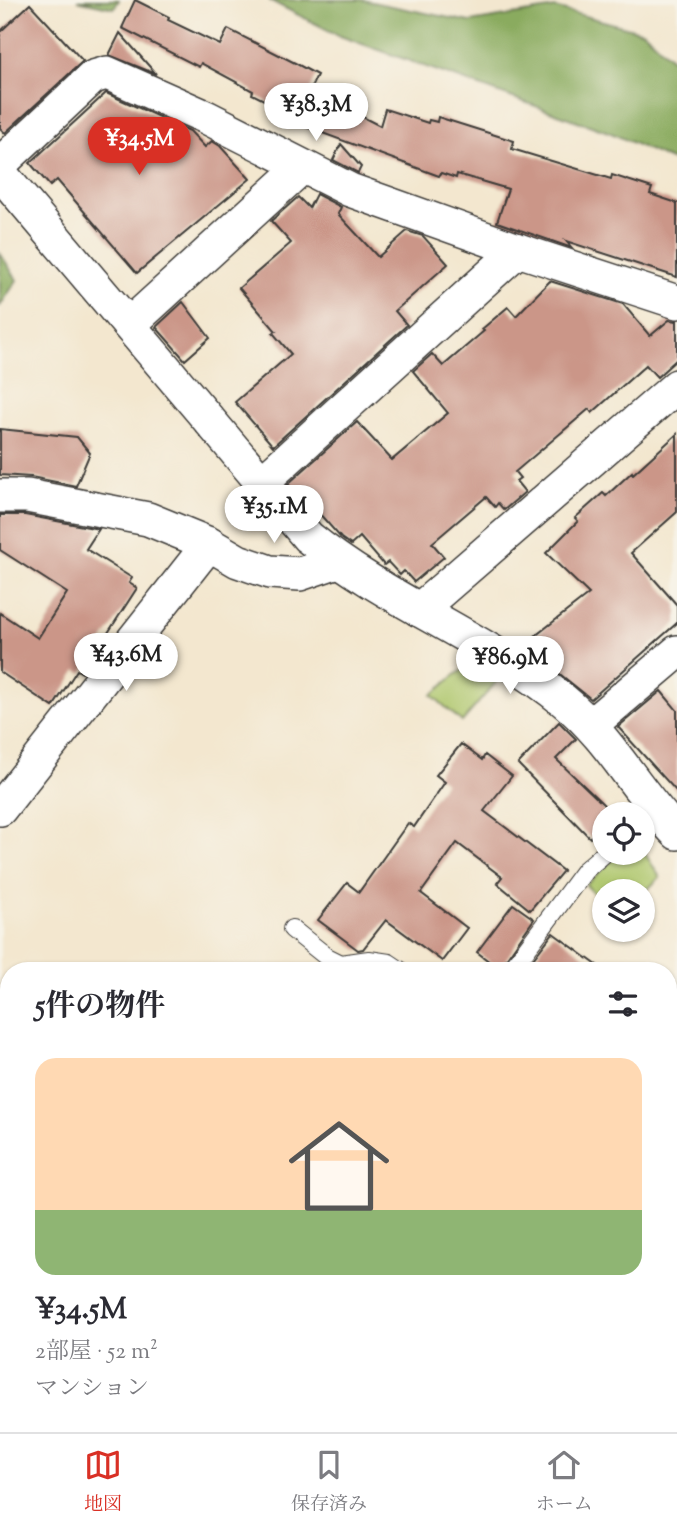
<!DOCTYPE html>
<html lang="ja">
<head>
<meta charset="utf-8">
<style>
	:root { --surface:#fff; --page:#f2f2f3; --text:#2b2b33; --muted:#7c7c81; --line:#e1e1e2; --accent:#d93025 }
	body { margin:0; font-family:"Sorts Mill Goudy","Noto Serif JP",serif; background:var(--page); color:var(--text); height:100vh; display:flex; flex-direction:column; font-size:26px; white-space:nowrap }
	* { box-sizing:border-box; margin:0 }
	p { font-size:23px; color:var(--muted) }
	.icon { flex:none; width:38px; height:38px; fill:none; stroke:currentColor; stroke-width:2; stroke-linecap:round; stroke-linejoin:round }
	.map { position:relative; flex:1; overflow:hidden }
	.details { position:absolute; left:0px; top:962px; width:677px; height:471px; display:flex; flex-direction:column; background:var(--surface); border-radius:28px 28px 0 0; box-shadow:0 2px 5px #0004 }
	.details>* { flex:none }
	.tools { position:absolute; left:592px; top:802px; display:grid; gap:14px }
	.tools a { display:grid; place-items:center; width:63px; height:63px; border-radius:50%; background:var(--surface); box-shadow:0 2px 5px #0004; font-size:35px }
	.price { position:absolute; translate:-50% -60px; padding:0 16px; border-radius:24px; background:#fff; color:#222; font-size:23px; line-height:46px; filter:drop-shadow(0 2px 4px #0008) }
	.price::after { content:''; position:absolute; left:50%; top:42px; width:21px; height:16px; margin-left:-10px; background:inherit; clip-path:polygon(0 0,100% 0,50% 100%) }
	.price.active { background:var(--accent); color:#fff }
	ul { padding:0; list-style:none }
	li { display:grid; align-content:center; gap:14px; height:371px; padding:0 35px }
	li+li { border-top:2px solid var(--line) }
	li span { display:grid; place-items:center; height:217px; border-radius:21px; color:#555 }
	li>.icon { margin-inline-start:auto }
	span .icon { width:126px; height:126px; fill:#fffc; stroke-width:1 }
	li b { font-size:30px }
	h2 { display:flex; justify-content:space-between; align-items:center; height:84px; padding:0 35px; font-size:30px }
	.menu { display:flex; justify-content:space-around; align-items:center; height:98px; border-top:2px solid var(--line); background:var(--surface); font-size:19px; color:var(--muted) }
	.menu a { display:grid; justify-items:center; gap:4px }
	.menu .active { color:var(--accent) }
	.map>svg:first-child { display:block }
	.green { fill:#adc66b; stroke:#647144; stroke-width:2 }
	.forest { fill:#8aab5f; stroke:#53643e; stroke-width:2 }
	.building { fill:#cb9688 }
	.lines { fill:none; stroke-linecap:round; stroke-linejoin:round }
	.service-casing { stroke:#3c3a37; stroke-width:20 }
	.minor-casing { stroke:#3c3a37; stroke-width:36 }
	.service { stroke:#fff; stroke-width:18 }
	.minor { stroke:#fff; stroke-width:33 }
</style>
</head>
<body>
<div class="map">
<svg width="677" height="1432" viewBox="0 0 677 1432">
	<rect width="100%" height="100%" fill="#f7f3e8"/>
	<filter id="ink" filterUnits="userSpaceOnUse"><feTurbulence type="fractalNoise" baseFrequency=".0143" numOctaves="2"/><feDisplacementMap in="SourceGraphic" scale="14" xChannelSelector="R" yChannelSelector="G"/><feConvolveMatrix kernelMatrix="1 2 1 2 8 2 1 2 1" color-interpolation-filters="sRGB"/></filter>
	<filter id="wash" filterUnits="userSpaceOnUse"><feTurbulence type="fractalNoise" baseFrequency=".00686" numOctaves="4" result="noise"/><feDisplacementMap in="SourceGraphic" scale="28" xChannelSelector="R" yChannelSelector="G"/><feGaussianBlur stdDeviation="1.57" result="paint"/><feColorMatrix in="noise" values="0 0 0 0 0 0 0 0 0 0 0 0 0 0 0 0 0 1.4 0 .05"/><feComposite in="paint" operator="in"/></filter>
	<g filter="url(#wash)">
		<rect width="100%" height="100%" fill="#f3e7cf"/>
		<!-- green -->
		<g class="green">
			<polygon points="479,659 503,674 462,722 432,695 454,676"/>
			<polygon points="642,849 660,877 642,895 642,891 604,891 604,904 586,885 620,852 642,852"/>
		</g>
		<!-- forest -->
		<g class="forest">
			<polygon points="77,0 119,0 114,8"/>
			<polygon points="269,0 362,0 470,22 555,8 644,32 677,64 677,163 611,133 340,36"/>
			<polygon points="0,253 17,280 0,306"/>
			<polygon points="0,1058 9,1068 9,1424 169,1425 157,1432 0,1432"/>
		</g>
		<g id="blocks">
			<!-- building -->
			<g class="building">
				<polygon points="135,0 169,17 168,20 220,45 228,29 295,63 317,75 310,90 380,126 385,109 428,123 429,120 437,122 438,117 514,141 512,149 611,179 612,175 652,188 650,194 677,203 677,277 566,241 572,248 497,222 508,189 457,174 456,178 441,173 439,176 306,127 308,122 252,94 253,91 201,63 199,67 122,28"/>
				<polygon points="30,4 83,61 5,133 0,128 0,32"/>
				<polygon points="120,33 156,74 109,55"/>
				<polygon points="106,93 190,131 205,147 212,141 220,146 250,179 137,273 57,180 50,186 30,163"/>
				<polygon points="341,144 361,167 358,173 333,160"/>
				<polygon points="316,194 341,207 338,214 378,257 407,231 423,236 448,264 395,311 407,325 273,446 235,402 291,354 273,333 276,331 239,288 291,243 271,221 298,197 309,208"/>
				<polygon points="550,281 623,304 650,336 669,320 677,321 677,359 657,377 646,365 592,413 589,409 515,472 520,478 516,481 525,492 504,510 498,503 495,507 486,497 432,543 444,557 414,582 404,571 400,575 388,562 384,565 360,537 351,545 341,538 309,502 306,505 288,484 357,422 392,460 448,413 413,371 432,354 443,366 484,331 482,329 508,307 516,316"/>
				<polygon points="183,302 210,338 185,360 156,327"/>
				<polygon points="0,429 77,437 90,453 76,486 31,477 0,475"/>
				<polygon points="677,434 677,512 631,553 677,605 677,623 591,699 551,667 530,640 589,594 546,553 578,521 575,518 603,493 606,496 632,472 633,474"/>
				<polygon points="0,515 25,515 99,529 86,549 132,578 129,583 137,588 82,673 77,670 53,707 0,672 0,613 38,638 67,593 0,550"/>
				<polygon points="661,691 677,710 677,792 618,727"/>
				<polygon points="559,722 576,739 556,759 604,805 604,821 590,838 518,764"/>
				<polygon points="461,744 482,760 485,755 512,776 484,811 563,871 530,910 497,883 502,877 457,843 421,893 467,928 442,961 386,920 363,949 358,950 318,920 347,883 359,892 408,823 414,827 445,782 436,775"/>
				<polygon points="513,904 534,919 499,969 477,952"/>
				<polygon points="553,933 605,971 524,971"/>
			</g>
		</g>
	</g>
	<g filter="url(#ink)">
		<use href="#blocks" fill-opacity="0" stroke="#3c3a37" stroke-width="2"/>
		<g class="lines">
			<defs>
				<g id="service">
					<polyline points="292,929 327,957 341,964 369,960 389,963 401,971"/>
					<polyline points="510,971 585,870 606,852"/>
					<polyline points="143,1432 147,1424"/>
					<polyline points="361,1432 366,1424"/>
				</g>
				<g id="minor">
					<polyline points="0,164 93,77 107,73 206,117 350,190 518,250 677,302"/>
					<path d="M0,173L308,537C387,601 484,637 563,700C611,739 635,790 677,833"/>
					<polyline points="129,325 302,167"/>
					<polyline points="262,482 518,250"/>
					<polyline points="0,496 27,496 148,519 209,544 238,561 270,572 300,574 338,561"/>
					<polyline points="419,610 677,386"/>
					<polyline points="591,725 677,652"/>
					<polyline points="0,809 209,544"/>
					<polyline points="668,1328 677,1322"/>
					<polyline points="545,1432 551,1424"/>
					<polyline points="672,1432 677,1418"/>
				</g>
			</defs>
			<!-- service casing -->
			<use href="#service" class="service-casing"/>
			<!-- minor casing -->
			<use href="#minor" class="minor-casing"/>
			<!-- service -->
			<use href="#service" class="service"/>
			<!-- minor -->
			<use href="#minor" class="minor"/>
		</g>
	</g>
</svg>
<div class="tools">
<a><svg class="icon" aria-label="locate" viewBox="0 0 24 24"><circle cx="12" cy="12" r="6"/><path d="M12 2v4M12 18v4M2 12h4M18 12h4"/></svg></a>
<a><svg class="icon" aria-label="layers" viewBox="0 0 24 24"><path d="M12 4l9 5-9 5-9-5zM3 14l9 5 9-5"/></svg></a>
</div>
<b class="price" style="left:316px;top:143px">¥38.3M</b>
<b class="price active" style="left:139px;top:177px">¥34.5M</b>
<b class="price" style="left:274px;top:545px">¥35.1M</b>
<b class="price" style="left:126px;top:693px">¥43.6M</b>
<b class="price" style="left:510px;top:696px">¥86.9M</b>
<section class="details">
<h2>5件の物件<svg class="icon" aria-label="filters" viewBox="0 0 24 24"><path d="M4 7h16M4 17h16"/><circle cx="9" cy="7" r="2"/><circle cx="15" cy="17" r="2"/></svg></h2>
<ul>
<li><span style="background:linear-gradient(#ffd9b3 70%,#8fb573 0)"><svg class="icon" aria-label="home" viewBox="0 0 24 24"><path d="M3 11l9-7 9 7M6 9v11h12V9"/></svg></span><div><b>¥34.5M</b><p>2部屋 · 52 m²</p><p>マンション</p></div></li>
</ul>
</section>
</div>
<nav class="menu">
<a class="active"><svg class="icon" aria-label="map" viewBox="0 0 24 24"><path d="M3 6l6-2 6 2 6-2v14l-6 2-6-2-6 2zM9 4v14M15 6v14"/></svg>地図</a>
<a><svg class="icon" aria-label="saved" viewBox="0 0 24 24"><path d="M7 4h10v16l-5-4-5 4z"/></svg>保存済み</a>
<a><svg class="icon" aria-label="home" viewBox="0 0 24 24"><path d="M3 11l9-7 9 7M6 9v11h12V9"/></svg>ホーム</a>
</nav>
</body>
</html>
